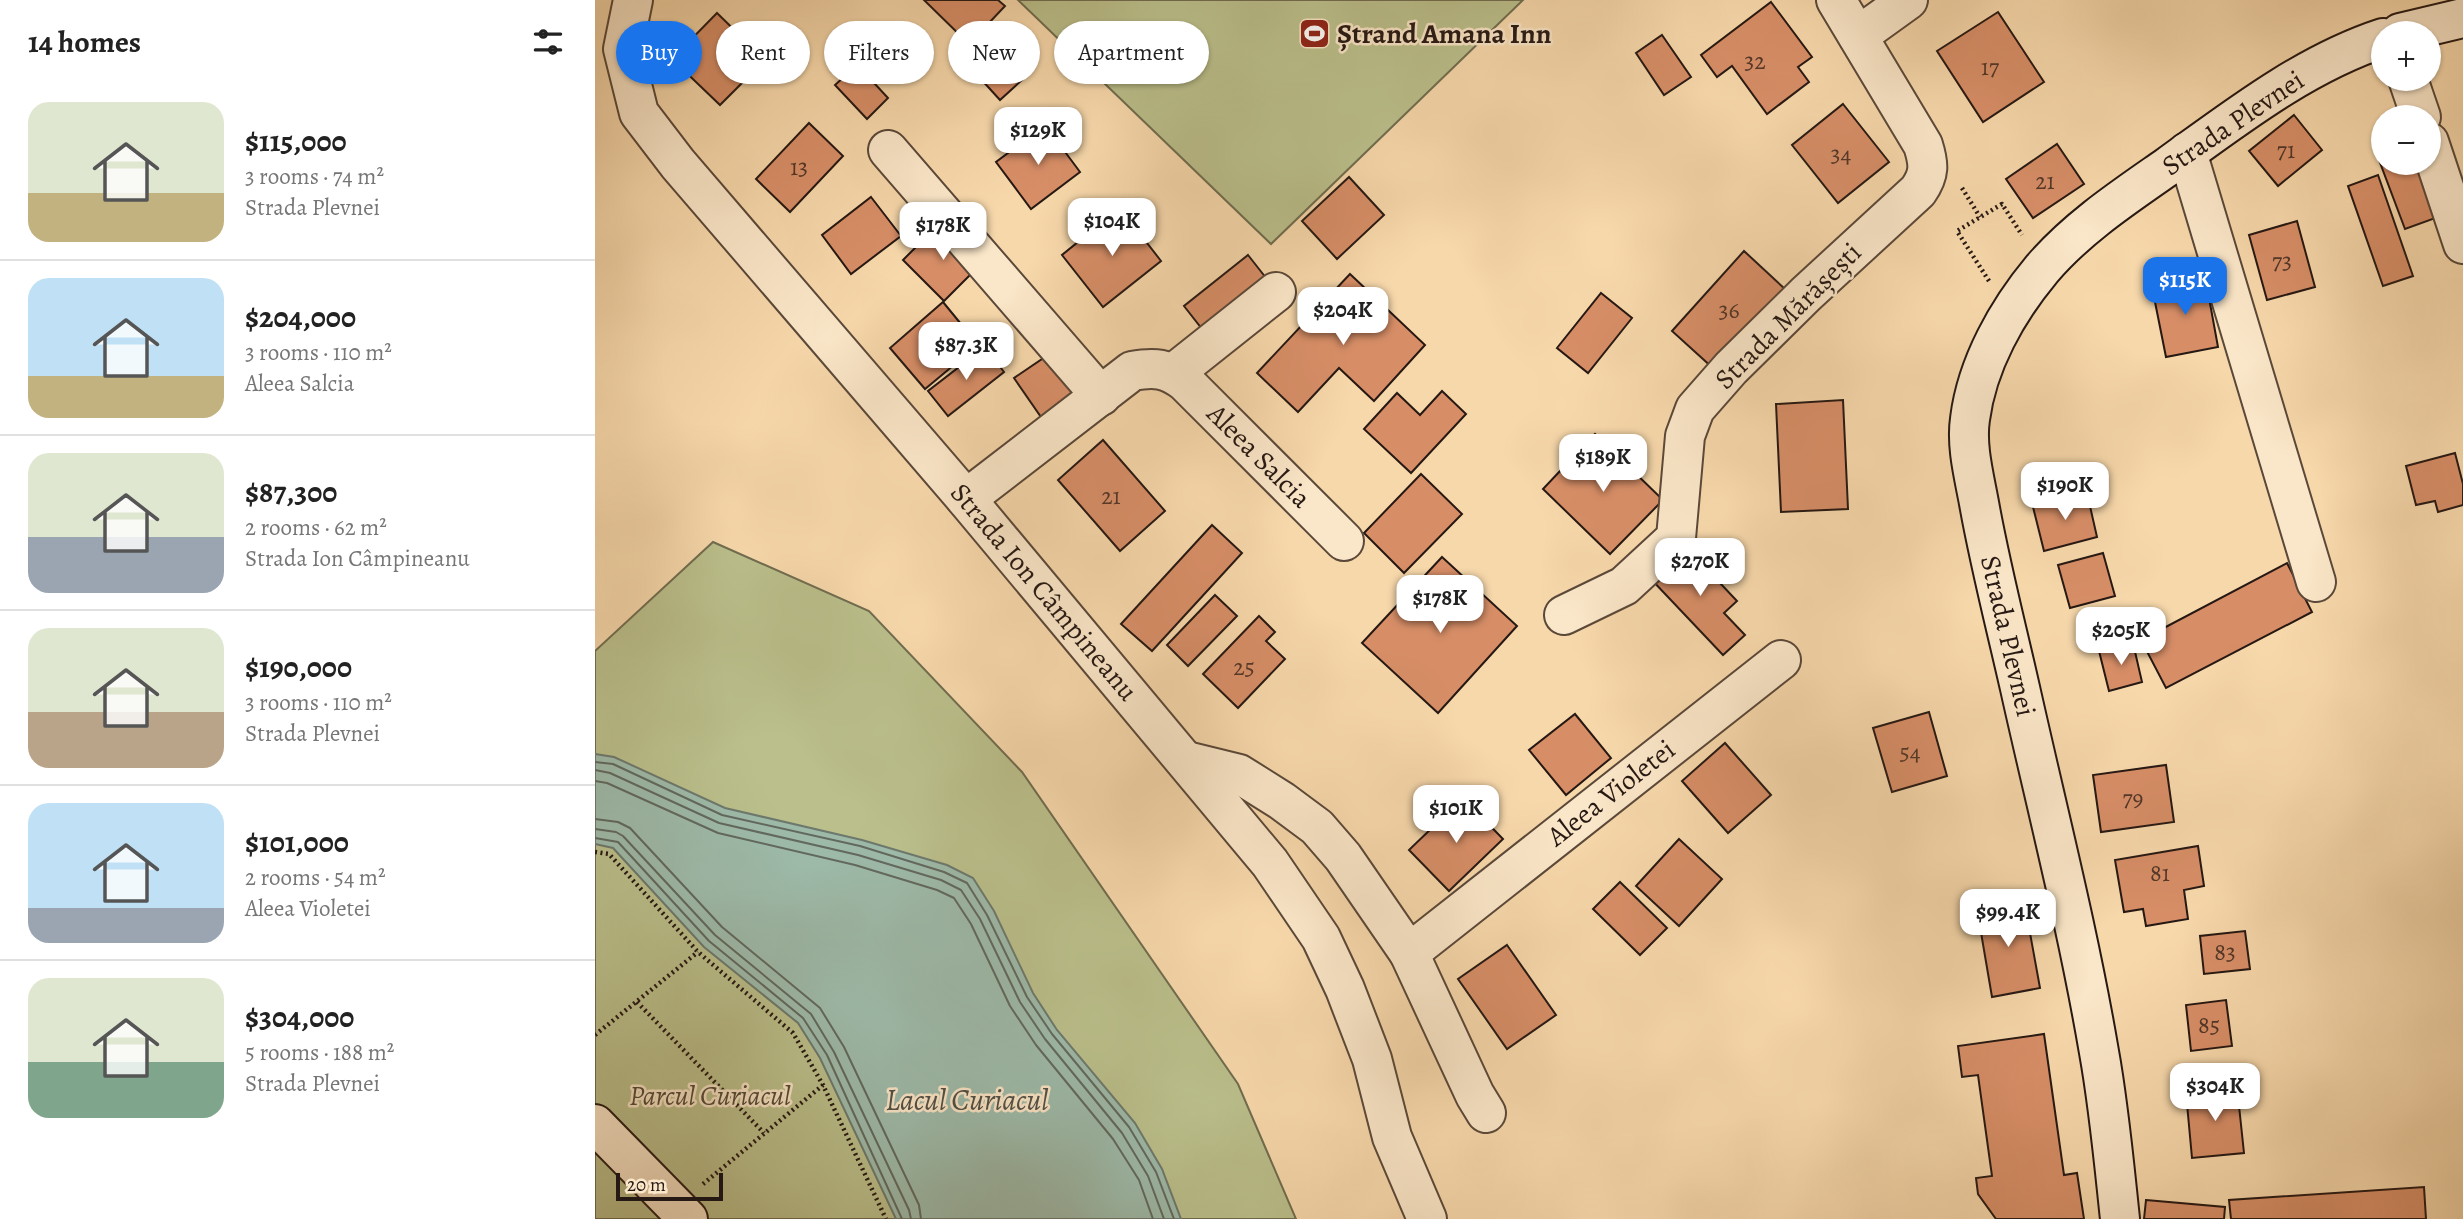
<!DOCTYPE html>
<html lang="en">
<head>
<meta charset="utf-8">
<style>
	:root { --surface:#fff; --page:#f6f6f6; --text:#222; --muted:#767676; --line:#e0e0e0; --accent:#1a73e8 }
	body { margin:0; font-family:Alegreya,serif; background:var(--page); color:var(--text); height:100vh; display:flex; flex-direction:column; font-size:26px; white-space:nowrap }
	* { box-sizing:border-box; margin:0 }
	p { font-size:23px; color:var(--muted) }
	.icon { flex:none; width:38px; height:38px; fill:none; stroke:currentColor; stroke-width:2; stroke-linecap:round; stroke-linejoin:round }
	.map { position:relative; flex:1; overflow:hidden }
	.details { display:flex; flex-direction:column; background:var(--surface); width:595px }
	.details>* { flex:none }
	.banner { position:absolute; left:21px; top:21px; width:665px; height:63px; display:flex; gap:14px }
	.buttons { position:absolute; left:1776px; top:21px; display:grid; gap:14px }
	.buttons a { display:grid; place-items:center; width:70px; height:70px; border-radius:50%; background:var(--surface); box-shadow:0 2px 5px #0004; font-size:35px }
	.scale { position:absolute; left:21px; bottom:18px; width:107px; box-sizing:border-box; padding-left:7px; border:4px solid #261813; border-top:0; font-size:19px; line-height:24px; white-space:nowrap; color:#261813; -webkit-text-stroke:5px #fae6c8; paint-order:stroke }
	.price { position:absolute; translate:-50% -60px; padding:0 16px; border-radius:14px; background:#fff; color:#222; font-size:23px; line-height:46px; filter:drop-shadow(0 2px 4px #0008) }
	.price::after { content:''; position:absolute; left:50%; top:42px; width:21px; height:16px; margin-left:-10px; background:inherit; clip-path:polygon(0 0,100% 0,50% 100%) }
	.price.active { background:var(--accent); color:#fff }
	ul { padding:0; list-style:none }
	li { display:flex; align-items:center; gap:21px; height:175px; padding:0 28px }
	li+li { border-top:2px solid var(--line) }
	li span { display:grid; place-items:center; flex:none; width:196px; height:140px; border-radius:21px; color:#555 }
	li>.icon { margin-inline-start:auto }
	span .icon { width:84px; height:84px; fill:#fffc; stroke-width:1 }
	li b { font-size:30px }
	h2 { display:flex; justify-content:space-between; align-items:center; height:84px; padding:0 28px; font-size:30px }
	.pill { padding:0 24px; border-radius:32px; background:var(--surface); box-shadow:0 2px 5px #0004; font-size:24px; line-height:63px }
	.pill.active { background:var(--accent); color:#fff }
	main { display:flex; flex:1; min-height:0 }
	.map>svg:first-child { display:block }
	.green { fill:#babf8b; stroke:#706c4f; stroke-width:2 }
	.water { fill:#9dbaa9; stroke:#6d796d; stroke-width:2 }
	.lines { fill:none; stroke-linecap:round; stroke-linejoin:round }
	.shore { stroke:#62695e; stroke-width:2 }
	.building { fill:#d78e67; stroke:#261813; stroke-width:2 }
	.minor-casing { stroke:#5a4839; stroke-width:42 }
	.secondary-casing { stroke:#261813; stroke-width:42 }
	.path { stroke:#261813; stroke-width:4.5; stroke-dasharray:2 3.5; stroke-linecap:butt }
	.minor { stroke:#fae6c8; stroke-width:38 }
	.secondary { stroke:#fae6c8; stroke-width:38 }
	.labels { text-anchor:middle; dominant-baseline:central; stroke-width:5; stroke-linejoin:round; paint-order:stroke }
	.number-label { font-size:24px; fill:#523628 }
	.poi-label { font-size:28px; font-weight:bold; fill:#261813; stroke:#fae6c8; text-anchor:start }
	.street-label { font-size:28px; fill:#261813; stroke:#fae6c8 }
	.park-label { font-size:28px; font-style:italic; fill:#524a37; stroke:#fae6c8 }
	.water-label { font-size:30px; font-style:italic; fill:#505148; stroke:#fae6c8 }
</style>
</head>
<body>
<main>
<section class="details">
<h2>14 homes<svg class="icon" aria-label="filters" viewBox="0 0 24 24"><path d="M4 7h16M4 17h16"/><circle cx="9" cy="7" r="2"/><circle cx="15" cy="17" r="2"/></svg></h2>
<ul>
<li><span style="background:linear-gradient(#dfe7d0 65%,#c2b280 0)"><svg class="icon" aria-label="home" viewBox="0 0 24 24"><path d="M3 11l9-7 9 7M6 9v11h12V9"/></svg></span><div><b>$115,000</b><p>3 rooms · 74 m²</p><p>Strada Plevnei</p></div></li>
<li><span style="background:linear-gradient(#bfe0f5 70%,#c2b280 0)"><svg class="icon" aria-label="home" viewBox="0 0 24 24"><path d="M3 11l9-7 9 7M6 9v11h12V9"/></svg></span><div><b>$204,000</b><p>3 rooms · 110 m²</p><p>Aleea Salcia</p></div></li>
<li><span style="background:linear-gradient(#dfe7d0 60%,#9aa5b1 0)"><svg class="icon" aria-label="home" viewBox="0 0 24 24"><path d="M3 11l9-7 9 7M6 9v11h12V9"/></svg></span><div><b>$87,300</b><p>2 rooms · 62 m²</p><p>Strada Ion Câmpineanu</p></div></li>
<li><span style="background:linear-gradient(#dfe7d0 60%,#b9a48a 0)"><svg class="icon" aria-label="home" viewBox="0 0 24 24"><path d="M3 11l9-7 9 7M6 9v11h12V9"/></svg></span><div><b>$190,000</b><p>3 rooms · 110 m²</p><p>Strada Plevnei</p></div></li>
<li><span style="background:linear-gradient(#bfe0f5 75%,#9aa5b1 0)"><svg class="icon" aria-label="home" viewBox="0 0 24 24"><path d="M3 11l9-7 9 7M6 9v11h12V9"/></svg></span><div><b>$101,000</b><p>2 rooms · 54 m²</p><p>Aleea Violetei</p></div></li>
<li><span style="background:linear-gradient(#dfe7d0 60%,#7fa58c 0)"><svg class="icon" aria-label="home" viewBox="0 0 24 24"><path d="M3 11l9-7 9 7M6 9v11h12V9"/></svg></span><div><b>$304,000</b><p>5 rooms · 188 m²</p><p>Strada Plevnei</p></div></li>
</ul>
</section>
<div class="map">
<svg width="1868" height="1219" viewBox="0 0 1868 1219">
	<rect width="100%" height="100%" fill="#f7d8ab"/>
	<filter id="stains"><feTurbulence type="fractalNoise" baseFrequency=".00286" numOctaves="4"/><feColorMatrix values="0 0 0 0 .2 0 0 0 0 .09 0 0 0 0 .02 0 0 0 .5 -.17"/></filter>
	<radialGradient id="worn" r=".72"><stop offset=".6" stop-color="#630" stop-opacity="0"/><stop offset="1" stop-color="#630" stop-opacity=".3"/></radialGradient>
	<!-- green -->
	<g class="green">
		<polygon points="423,0 928,0 676,244"/>
		<polygon points="118,542 274,611 427,772 643,1084 701,1219 0,1219 0,651"/>
	</g>
	<!-- water -->
	<polygon class="water" points="0,754 19,757 130,808 267,840 352,865 378,878 399,911 438,993 462,1030 540,1123 567,1169 586,1219 301,1219 225,1058 203,1023 109,947 18,848 0,844"/>
	<g class="lines">
		<!-- shore -->
		<g class="shore">
			<polyline points="0,762 18,764 127,815 265,846 349,872 372,883 392,915 432,997 457,1034 534,1127 561,1172 579,1219"/>
			<polyline points="0,770 15,773 124,823 263,855 346,880 366,890 385,919 425,1002 450,1039 527,1133 553,1176 569,1219"/>
			<polyline points="0,781 12,783 123,833 260,865 342,890 359,898 376,924 415,1006 441,1045 518,1139 544,1180 558,1219"/>
			<polyline points="0,819 23,822 35,828 127,927 225,1008 249,1047 324,1205 326,1219"/>
			<polyline points="0,829 21,832 28,836 120,935 216,1014 239,1052 314,1210 316,1219"/>
			<polyline points="0,838 23,842 114,941 208,1018 232,1055 307,1219"/>
		</g>
	</g>
	<!-- building -->
	<g class="building">
		<polygon points="329,0 403,0 410,6 374,44"/>
		<polygon points="1176,2 1217,57 1203,67 1214,82 1172,114 1137,66 1122,77 1106,55"/>
		<polygon points="1403,12 1449,82 1388,122 1342,51"/>
		<polygon points="122,13 170,60 125,105 77,59"/>
		<polygon points="408,34 439,69 405,100 374,66"/>
		<polygon points="1067,35 1096,77 1069,95 1041,53"/>
		<polygon points="272,56 290,75 280,84 293,98 272,119 240,85"/>
		<polygon points="1248,104 1294,162 1243,203 1197,145"/>
		<polygon points="1699,115 1727,150 1683,186 1654,151"/>
		<polygon points="214,123 248,156 195,212 161,179"/>
		<polygon points="450,125 485,172 436,209 401,162"/>
		<polygon points="1788,140 1788,163 1826,163 1846,216 1810,229 1778,144"/>
		<polygon points="1462,144 1489,184 1438,218 1411,179"/>
		<polygon points="1783,175 1818,276 1788,286 1753,186"/>
		<polygon points="754,177 789,215 742,259 707,221"/>
		<polygon points="276,197 306,236 256,274 227,235"/>
		<polygon points="525,208 566,261 508,307 467,255"/>
		<polygon points="1702,221 1720,287 1672,300 1654,235"/>
		<polygon points="346,222 387,263 349,301 308,260"/>
		<polygon points="1149,251 1191,290 1119,369 1077,331"/>
		<polygon points="653,255 675,283 611,334 589,306"/>
		<polygon points="755,274 830,345 779,401 744,368 703,412 662,373"/>
		<polygon points="1610,276 1623,347 1571,357 1557,287"/>
		<polygon points="1006,293 1037,318 993,373 962,348"/>
		<polygon points="348,302 366,324 354,335 371,355 330,389 295,348"/>
		<polygon points="390,347 409,372 353,416 333,391"/>
		<polygon points="456,353 481,392 446,417 419,378"/>
		<polygon points="847,391 871,414 816,473 769,429 802,393 825,415"/>
		<polygon points="1248,400 1253,509 1186,512 1181,404"/>
		<polygon points="1000,434 1068,500 1015,554 948,489"/>
		<polygon points="508,440 570,511 525,551 463,480"/>
		<polygon points="1860,453 1868,484 1868,505 1843,512 1840,501 1821,505 1811,466"/>
		<polygon points="826,474 867,514 809,573 769,533"/>
		<polygon points="1492,493 1502,537 1449,551 1438,507"/>
		<polygon points="617,525 647,553 557,651 526,624"/>
		<polygon points="1090,546 1142,601 1129,613 1150,635 1128,655 1055,578"/>
		<polygon points="1508,553 1520,596 1475,608 1463,565"/>
		<polygon points="847,557 922,626 843,713 767,643"/>
		<polygon points="1692,563 1717,612 1571,688 1546,640"/>
		<polygon points="620,595 642,616 593,666 572,645"/>
		<polygon points="664,616 680,632 671,641 690,659 643,708 608,674"/>
		<polygon points="1538,643 1547,682 1514,691 1504,651"/>
		<polygon points="1334,712 1352,776 1297,792 1278,728"/>
		<polygon points="980,714 1016,758 971,795 934,750"/>
		<polygon points="1130,743 1176,795 1133,833 1087,781"/>
		<polygon points="1571,765 1579,822 1506,832 1498,775"/>
		<polygon points="868,798 908,839 854,891 814,850"/>
		<polygon points="1084,839 1127,879 1084,926 1041,886"/>
		<polygon points="1603,846 1609,886 1589,890 1593,919 1551,926 1548,909 1529,912 1520,860"/>
		<polygon points="1025,882 1072,928 1045,955 998,909"/>
		<polygon points="1429,900 1445,988 1397,997 1382,909"/>
		<polygon points="1650,931 1655,969 1609,974 1605,936"/>
		<polygon points="912,945 961,1015 912,1049 863,979"/>
		<polygon points="1631,1000 1637,1046 1596,1051 1591,1005"/>
		<polygon points="1449,1034 1469,1175 1482,1173 1489,1219 1401,1219 1383,1194 1381,1178 1397,1176 1383,1075 1367,1077 1363,1046"/>
		<polygon points="1642,1087 1649,1153 1597,1158 1591,1093"/>
		<polygon points="1829,1187 1831,1219 1636,1219 1634,1200"/>
		<polygon points="1551,1200 1630,1207 1629,1219 1549,1219"/>
	</g>
	<g class="lines">
		<defs>
			<g id="minor">
				<polyline points="38,0 28,49 44,113 83,164 371,499 675,863 726,938 750,989 777,1059 797,1137 832,1219"/>
				<polyline points="1263,36 1313,0"/>
				<polyline points="1813,79 1826,117"/>
				<polyline points="1834,142 1868,244"/>
				<polyline points="293,150 506,396"/>
				<polyline points="1592,152 1721,582"/>
				<polyline points="579,373 681,292"/>
				<path d="M371,499L537,371C560,367 572,368 590,382L749,541"/>
				<path d="M969,615L1029,586L1081,538L1090,436L1100,409L1136,368L1211,294L1323,191C1335,174 1334,164 1328,145L1241,0"/>
				<polyline points="591,761 644,774 687,801 722,827 748,857 814,953 1186,660"/>
				<polyline points="814,953 880,1095 891,1113"/>
			</g>
			<g id="secondary">
				<polyline points="1805,33 1868,18"/>
				<polyline points="0,1124 93,1219"/>
				<path d="M1525,1219C1519,1163 1514,1107 1504,1052C1483,929 1452,809 1425,688C1411,626 1395,565 1384,503C1379,476 1371,446 1375,419C1382,364 1412,311 1447,269C1482,228 1529,197 1572,167C1640,118 1709,64 1788,38"/>
			</g>
		</defs>
		<!-- minor casing -->
		<use href="#minor" class="minor-casing"/>
		<!-- secondary casing -->
		<use href="#secondary" class="secondary-casing"/>
		<!-- path -->
		<g class="path">
			<polyline points="1367,188 1385,217"/>
			<polyline points="1394,281 1362,231 1407,204 1427,235"/>
			<polyline points="0,852 14,854 103,952 198,1033 228,1085 291,1219"/>
			<polyline points="42,1002 169,1133"/>
			<polyline points="0,1035 103,952"/>
			<polyline points="108,1184 228,1085"/>
		</g>
		<!-- minor -->
		<use href="#minor" class="minor"/>
		<!-- secondary -->
		<use href="#secondary" class="secondary"/>
	</g>
	<!-- icons -->
	<defs>
		<symbol id="stadium-square" viewBox="-11 -11 22 22"><rect x="-9" y="-9" width="18" height="18" rx="4" fill="#8f2418" stroke="#fae6c8"/><path d="M0-5a6.5 5 0 1 0 0 10a6.5 5 0 1 0 0-10ZM-3.5-1.8h7v3.6h-7Z" fill="#fff"/></symbol>
	</defs>
	<g fill-rule="evenodd">
		<use href="#stadium-square" x="702" y="16" width="35" height="35"/>
	</g>
	<g class="labels">
		<!-- number labels -->
		<g class="number-label">
			<text x="1160" y="61">32</text>
			<text x="1395" y="67">17</text>
			<text x="1691" y="150">71</text>
			<text x="1246" y="154">34</text>
			<text x="204" y="167">13</text>
			<text x="1450" y="181">21</text>
			<text x="1687" y="261">73</text>
			<text x="1134" y="310">36</text>
			<text x="516" y="496">21</text>
			<text x="649" y="667">25</text>
			<text x="1315" y="752">54</text>
			<text x="1538" y="798">79</text>
			<text x="1565" y="873">81</text>
			<text x="1630" y="952">83</text>
			<text x="1614" y="1025">85</text>
		</g>
		<!-- poi labels -->
		<g class="poi-label">
			<text x="742" y="34">Ștrand Amana Inn</text>
		</g>
		<!-- street labels -->
		<g class="street-label">
			<text transform="translate(1638 123) rotate(-34)">Strada Plevnei</text>
			<text transform="translate(1193 316) rotate(-45)">Strada Mărășești</text>
			<text transform="translate(664 456) rotate(45)">Aleea Salcia</text>
			<text transform="translate(449 592) rotate(50)">Strada Ion Câmpineanu</text>
			<text transform="translate(1413 636) rotate(77)">Strada Plevnei</text>
			<text transform="translate(1016 793) rotate(-38)">Aleea Violetei</text>
		</g>
		<!-- park labels -->
		<g class="park-label">
			<text x="115" y="1096">Parcul Curiacul</text>
		</g>
		<!-- water labels -->
		<g class="water-label">
			<text x="372" y="1100">Lacul Curiacul</text>
		</g>
	</g>
	<rect width="100%" height="100%" filter="url(#stains)"/>
	<rect width="100%" height="100%" fill="url(#worn)"/>
</svg>
<div class="buttons">
<a>+</a>
<a>−</a>
</div>
<div class="scale">20 m</div>
<b class="price" style="left:443px;top:167px">$129K</b>
<b class="price" style="left:517px;top:258px">$104K</b>
<b class="price" style="left:348px;top:262px">$178K</b>
<b class="price active" style="left:1590px;top:317px">$115K</b>
<b class="price" style="left:748px;top:347px">$204K</b>
<b class="price" style="left:371px;top:382px">$87.3K</b>
<b class="price" style="left:1008px;top:494px">$189K</b>
<b class="price" style="left:1470px;top:522px">$190K</b>
<b class="price" style="left:1105px;top:598px">$270K</b>
<b class="price" style="left:845px;top:635px">$178K</b>
<b class="price" style="left:1526px;top:667px">$205K</b>
<b class="price" style="left:861px;top:845px">$101K</b>
<b class="price" style="left:1413px;top:949px">$99.4K</b>
<b class="price" style="left:1620px;top:1123px">$304K</b>
<div class="banner">
<a class="pill active">Buy</a>
<a class="pill">Rent</a>
<a class="pill">Filters</a>
<a class="pill">New</a>
<a class="pill">Apartment</a>
</div>
</div>
</main>
</body>
</html>
